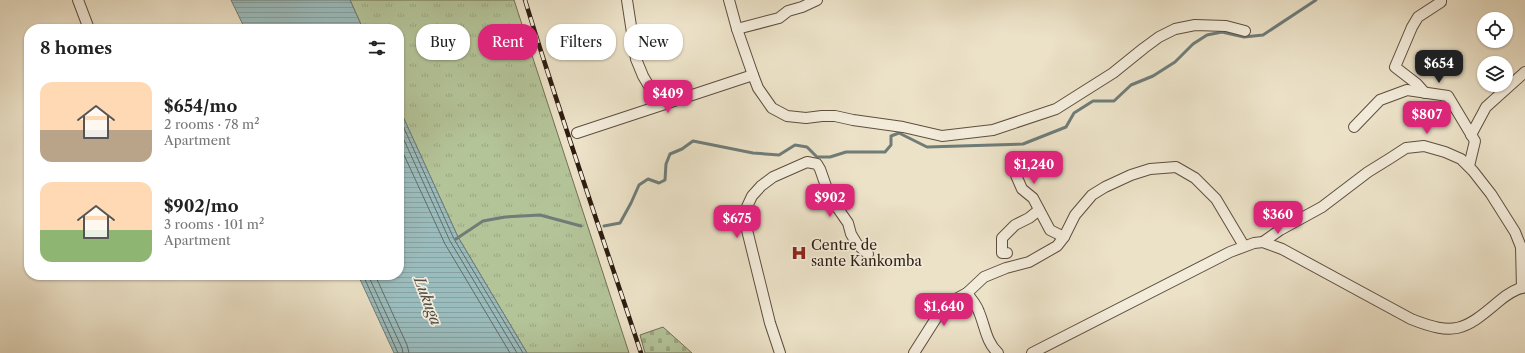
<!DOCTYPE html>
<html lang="en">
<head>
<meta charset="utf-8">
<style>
	:root { --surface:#fff; --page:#f6f6f6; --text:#222; --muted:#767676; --accent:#db2777 }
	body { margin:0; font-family:"Libre Caslon Text",serif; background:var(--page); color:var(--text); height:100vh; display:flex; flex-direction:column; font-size:15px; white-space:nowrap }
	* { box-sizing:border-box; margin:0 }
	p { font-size:13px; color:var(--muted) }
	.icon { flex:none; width:22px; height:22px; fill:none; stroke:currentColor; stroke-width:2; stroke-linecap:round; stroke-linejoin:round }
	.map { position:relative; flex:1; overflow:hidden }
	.panel { position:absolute; left:24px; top:24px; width:380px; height:256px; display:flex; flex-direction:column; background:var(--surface); border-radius:16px; box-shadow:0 1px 3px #0004 }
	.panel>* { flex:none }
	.hud { position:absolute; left:416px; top:24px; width:380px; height:36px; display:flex; gap:8px }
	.buttons { position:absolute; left:1477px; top:12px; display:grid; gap:8px }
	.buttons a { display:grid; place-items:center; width:36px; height:36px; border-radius:50%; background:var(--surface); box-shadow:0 1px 3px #0004; font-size:20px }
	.price { position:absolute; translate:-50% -34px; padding:0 9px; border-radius:8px; background:var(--accent); color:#fff; font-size:13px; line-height:26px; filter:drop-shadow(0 1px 2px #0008) }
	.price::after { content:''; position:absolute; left:50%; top:24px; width:12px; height:9px; margin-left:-6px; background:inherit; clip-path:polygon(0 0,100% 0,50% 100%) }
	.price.selected { background:#222; color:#fff }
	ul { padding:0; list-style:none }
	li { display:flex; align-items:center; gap:12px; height:100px; padding:0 16px }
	li span { display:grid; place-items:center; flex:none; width:112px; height:80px; border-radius:12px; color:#555 }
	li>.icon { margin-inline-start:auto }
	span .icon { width:48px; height:48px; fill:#fffc; stroke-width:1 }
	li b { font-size:17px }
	h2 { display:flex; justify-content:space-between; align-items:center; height:48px; padding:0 16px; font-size:17px }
	.chip { padding:0 14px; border-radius:16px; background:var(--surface); box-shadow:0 1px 3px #0004; font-size:14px; line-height:36px }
	.chip.selected { background:var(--accent); color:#fff }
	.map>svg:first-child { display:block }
	.grass { fill:url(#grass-tufts); stroke:#717055 }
	.cemetery { fill:url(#cemetery-stones); stroke:#717055 }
	.water { fill:url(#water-rules); stroke:#6f7c78 }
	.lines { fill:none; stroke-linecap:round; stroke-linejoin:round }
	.shore { stroke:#646c67; stroke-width:1 }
	.stream { stroke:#6f7c78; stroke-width:3 }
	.minor-casing { stroke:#5e4e3f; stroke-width:12 }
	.minor { stroke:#f3ecdb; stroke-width:10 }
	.rail-casing { stroke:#2e1c11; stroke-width:4.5 }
	.rail { stroke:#f3ecdb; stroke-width:3; stroke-dasharray:9; stroke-linecap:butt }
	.labels { text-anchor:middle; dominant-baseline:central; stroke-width:3.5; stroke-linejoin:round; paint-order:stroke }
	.poi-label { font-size:14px; fill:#2e1c11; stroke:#f3ecdb; text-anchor:start }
	.water-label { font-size:15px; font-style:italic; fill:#4f4c45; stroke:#f3ecdb }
</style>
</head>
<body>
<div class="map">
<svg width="1525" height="353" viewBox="0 0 1525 353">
	<defs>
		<pattern id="grass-tufts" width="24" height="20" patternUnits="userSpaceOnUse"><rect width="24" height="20" fill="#b4c499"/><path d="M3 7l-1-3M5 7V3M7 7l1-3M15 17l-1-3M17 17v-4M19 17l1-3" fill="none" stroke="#9ba883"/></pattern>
		<pattern id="cemetery-stones" width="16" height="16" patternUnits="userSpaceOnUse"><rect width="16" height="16" fill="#b4c499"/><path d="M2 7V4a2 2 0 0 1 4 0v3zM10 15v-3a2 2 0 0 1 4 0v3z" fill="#9ba883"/></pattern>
		<pattern id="water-rules" width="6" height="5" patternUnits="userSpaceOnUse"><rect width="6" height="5" fill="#9bbcbd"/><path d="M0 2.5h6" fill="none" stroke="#86a1a1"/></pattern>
	</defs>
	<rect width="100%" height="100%" fill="#ece2c8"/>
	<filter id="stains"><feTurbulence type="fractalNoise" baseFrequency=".005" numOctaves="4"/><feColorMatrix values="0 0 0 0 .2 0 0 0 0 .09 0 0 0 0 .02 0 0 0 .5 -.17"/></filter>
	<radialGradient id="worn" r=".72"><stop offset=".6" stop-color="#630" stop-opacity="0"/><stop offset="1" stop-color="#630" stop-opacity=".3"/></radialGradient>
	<!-- grass -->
	<polygon class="grass" points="350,0 514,0 629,353 527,353 458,237 399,108 399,29 363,29"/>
	<!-- cemetery -->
	<polygon class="cemetery" points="663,327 692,353 645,353 640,335"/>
	<!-- water -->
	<g class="water">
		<polygon points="231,0 350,0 363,29 245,29"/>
		<polygon points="399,108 458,237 527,353 394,353 358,275 399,275"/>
	</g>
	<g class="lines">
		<!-- shore -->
		<g class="shore">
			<polyline points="399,117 454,239 523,353"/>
			<polyline points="399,129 450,241 517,353"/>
			<polyline points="399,144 445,244 510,353"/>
			<polyline points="363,275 398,353"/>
			<polyline points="368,275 402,348 403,353"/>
			<polyline points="375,275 407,345 409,353"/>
		</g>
		<!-- stream -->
		<g class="stream">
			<polyline points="604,226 620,223 631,203 639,185 648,179 659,183 665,180 666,164 670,154 682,149 693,141 753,153 779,155 795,145 807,147 817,157 830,157 846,152 885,152 891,145 891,136 899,133 927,147 1023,144 1066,127 1074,113 1093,101 1114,101 1131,85 1153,76 1175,62 1193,44 1207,35 1222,32 1244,37 1263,35 1316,0"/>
			<polyline points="456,239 483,221 505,217 540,215 581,226"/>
		</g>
		<defs>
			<g id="minor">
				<polyline points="78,0 89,29"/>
				<polyline points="627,0 636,59 643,76 660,105"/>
				<polyline points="729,0 737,29 753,75 758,88 772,108 787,116 806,118 822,116 835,116 853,120 903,127 942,136 993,130 1056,109 1113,73 1144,48 1159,37 1175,29 1195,25 1226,26 1245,31"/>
				<polyline points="737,29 779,18 788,11 802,7 817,0"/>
				<polyline points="1425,93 1417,84 1395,67 1412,27 1418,17 1441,2 1441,0"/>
				<polyline points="1354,127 1380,100 1407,90 1448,96 1475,141 1469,166"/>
				<polyline points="577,133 753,75"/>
				<polyline points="1471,135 1486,107 1525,72"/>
				<polyline points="1013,165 1015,173 1022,189 1033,198 1050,230 1064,237"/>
				<polyline points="1263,242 1280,230 1322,207 1368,172 1389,159 1406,148 1424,146 1445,152 1461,159 1473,171 1491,194 1515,232 1521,247 1522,288"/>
				<polyline points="1007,253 1002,253 1002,238 1015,225 1029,218 1039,210"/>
				<path d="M967,293C971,299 977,305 979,312C985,326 986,342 998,353"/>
				<polyline points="780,353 770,323 746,226 745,211 752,196 761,186 773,177 807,162 817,164 820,169 827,189 832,200 848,223 851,234 857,244 868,254"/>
				<polyline points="914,353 940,312 954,300 967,293 984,277 1006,268 1029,262 1057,246 1064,237 1075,215 1092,195 1105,187 1131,175 1150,169 1176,167 1195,178 1216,199 1244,246"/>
				<path d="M1032,353L1230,252L1254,243L1263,242L1282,249L1411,319C1454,336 1464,331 1498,302C1505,296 1515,289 1525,287"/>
			</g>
		</defs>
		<!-- minor casing -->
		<use href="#minor" class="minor-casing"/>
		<!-- minor -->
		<use href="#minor" class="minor"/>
		<defs>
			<path id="rail" d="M525,0C561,118 602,235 641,353"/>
		</defs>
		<!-- rail casing -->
		<use href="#rail" class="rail-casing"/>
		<!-- rail -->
		<use href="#rail" class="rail"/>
	</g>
	<!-- icons -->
	<defs>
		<symbol id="hospital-bare" viewBox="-9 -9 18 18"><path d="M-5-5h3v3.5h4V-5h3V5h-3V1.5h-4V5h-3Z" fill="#8f2418" stroke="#f3ecdb" stroke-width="2.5" paint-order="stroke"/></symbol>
	</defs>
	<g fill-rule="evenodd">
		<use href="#hospital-bare" x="788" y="242" width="22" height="22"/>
	</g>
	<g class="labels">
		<!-- poi labels -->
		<g class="poi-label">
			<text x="811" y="245">Centre de<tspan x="811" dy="16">sante Kankomba</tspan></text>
		</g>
		<!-- water labels -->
		<g class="water-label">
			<text transform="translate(428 301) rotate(69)">Lukuga</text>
		</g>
	</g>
	<rect width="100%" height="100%" filter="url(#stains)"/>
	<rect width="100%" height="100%" fill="url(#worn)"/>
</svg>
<div class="buttons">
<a><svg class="icon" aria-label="locate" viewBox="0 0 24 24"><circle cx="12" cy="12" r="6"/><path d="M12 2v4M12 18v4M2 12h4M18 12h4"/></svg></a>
<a><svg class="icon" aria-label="layers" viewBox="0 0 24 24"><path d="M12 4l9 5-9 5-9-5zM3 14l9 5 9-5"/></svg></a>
</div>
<b class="price selected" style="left:1439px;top:84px">$654</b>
<b class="price" style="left:668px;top:114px">$409</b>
<b class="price" style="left:1427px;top:135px">$807</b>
<b class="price" style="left:1034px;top:185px">$1,240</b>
<b class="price" style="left:830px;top:218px">$902</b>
<b class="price" style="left:1278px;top:235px">$360</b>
<b class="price" style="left:737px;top:239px">$675</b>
<b class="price" style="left:944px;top:327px">$1,640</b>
<div class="hud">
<a class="chip">Buy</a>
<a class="chip selected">Rent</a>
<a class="chip">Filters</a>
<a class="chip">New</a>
</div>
<section class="panel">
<h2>8 homes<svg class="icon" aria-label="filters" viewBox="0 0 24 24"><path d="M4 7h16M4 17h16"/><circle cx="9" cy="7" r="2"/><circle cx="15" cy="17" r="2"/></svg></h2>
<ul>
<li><span style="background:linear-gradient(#ffd9b3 60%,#b9a48a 0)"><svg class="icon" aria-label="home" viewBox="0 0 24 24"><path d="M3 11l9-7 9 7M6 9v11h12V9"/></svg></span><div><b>$654/mo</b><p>2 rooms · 78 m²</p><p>Apartment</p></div></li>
<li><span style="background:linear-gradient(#ffd9b3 60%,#8fb573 0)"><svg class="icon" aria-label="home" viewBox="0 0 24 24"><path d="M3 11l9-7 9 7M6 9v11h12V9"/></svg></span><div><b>$902/mo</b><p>3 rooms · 101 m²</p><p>Apartment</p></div></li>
</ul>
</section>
</div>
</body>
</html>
